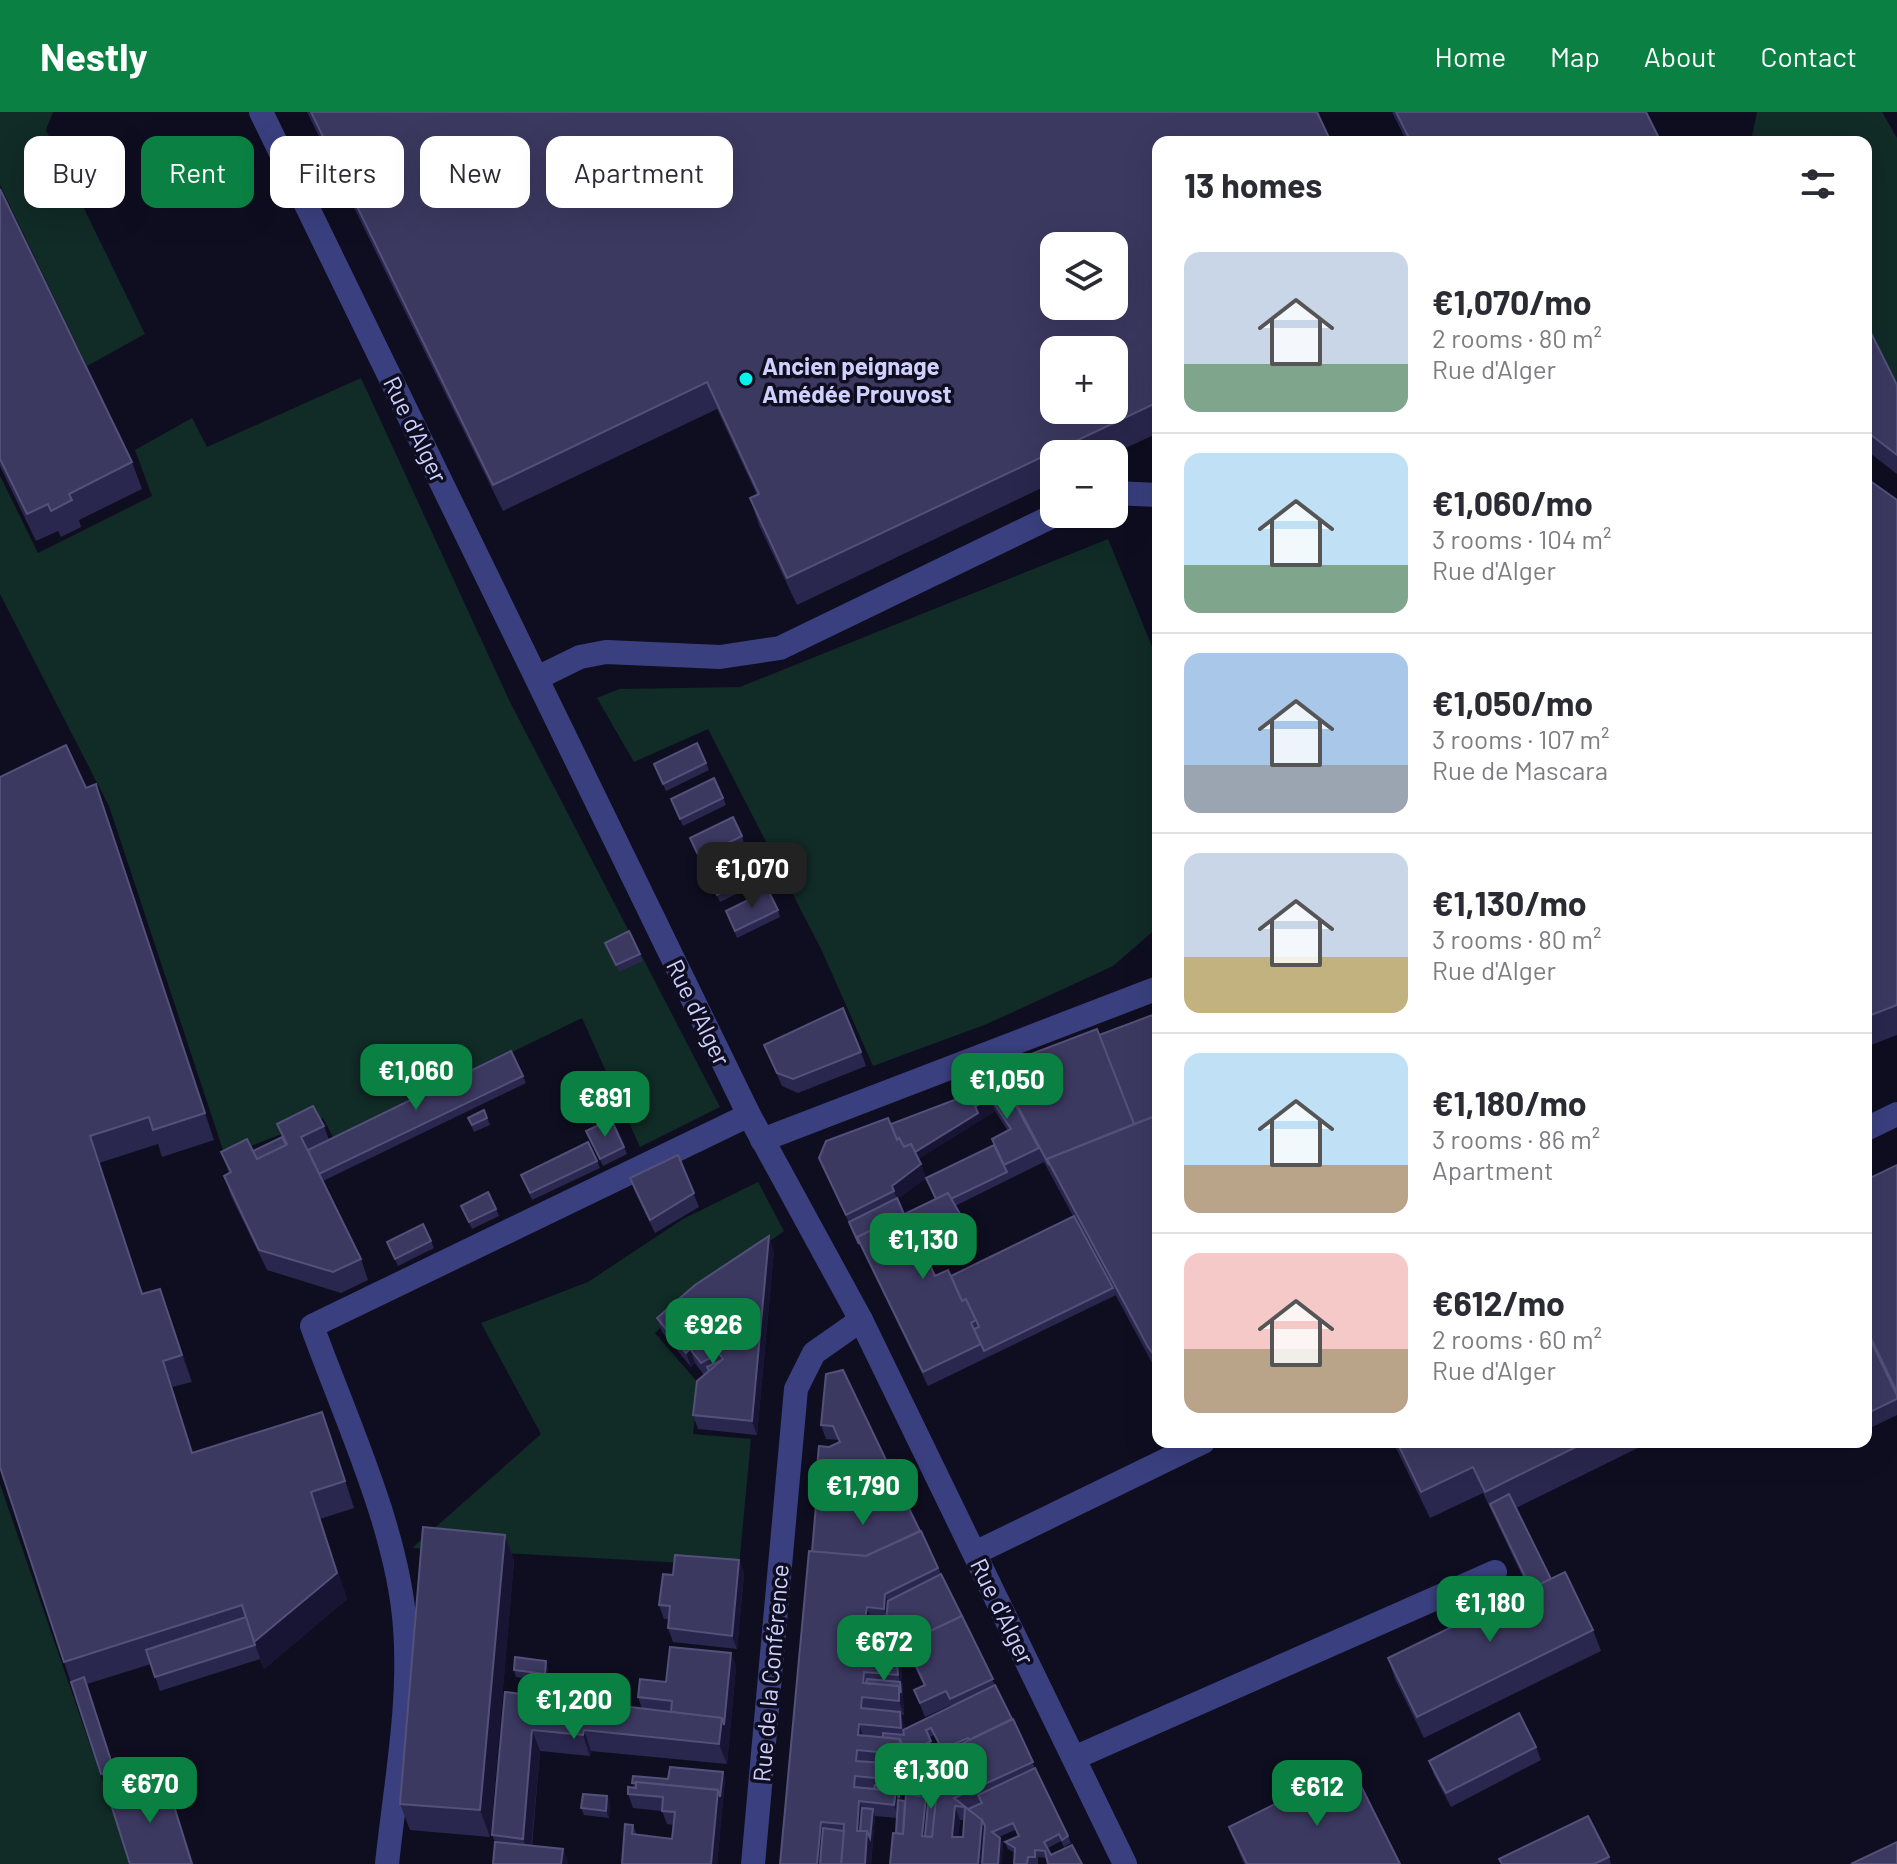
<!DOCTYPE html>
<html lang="en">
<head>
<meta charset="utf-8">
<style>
	:root { --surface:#fff; --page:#f2f2f3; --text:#2b2b33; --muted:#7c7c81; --line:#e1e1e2; --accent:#0b8043 }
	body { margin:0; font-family:Barlow,sans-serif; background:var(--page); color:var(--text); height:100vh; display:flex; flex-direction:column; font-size:30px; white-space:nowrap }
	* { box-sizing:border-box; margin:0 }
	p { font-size:26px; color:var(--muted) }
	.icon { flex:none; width:44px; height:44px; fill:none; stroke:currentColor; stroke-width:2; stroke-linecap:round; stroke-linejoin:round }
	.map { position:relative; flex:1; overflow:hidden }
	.panel { position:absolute; left:1152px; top:24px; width:720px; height:1312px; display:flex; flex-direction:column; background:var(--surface); border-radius:16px; box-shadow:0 8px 32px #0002 }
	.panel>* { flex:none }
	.guide { position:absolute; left:24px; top:24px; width:760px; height:72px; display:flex; gap:16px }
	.fabs { position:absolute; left:1040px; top:120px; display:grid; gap:16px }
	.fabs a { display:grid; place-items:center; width:88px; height:88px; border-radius:16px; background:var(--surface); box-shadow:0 8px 32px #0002; font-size:40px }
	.price { position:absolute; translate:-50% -68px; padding:0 18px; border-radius:16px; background:var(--accent); color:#fff; font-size:26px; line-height:52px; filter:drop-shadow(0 2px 4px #0008) }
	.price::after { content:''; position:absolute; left:50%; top:48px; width:24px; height:18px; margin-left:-12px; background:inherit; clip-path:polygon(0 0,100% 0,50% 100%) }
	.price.selected { background:#222; color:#fff }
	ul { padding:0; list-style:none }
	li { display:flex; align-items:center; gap:24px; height:200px; padding:0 32px }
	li+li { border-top:2px solid var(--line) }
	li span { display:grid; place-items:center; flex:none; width:224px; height:160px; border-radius:16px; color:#555 }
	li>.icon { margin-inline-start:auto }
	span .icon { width:96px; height:96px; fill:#fffc; stroke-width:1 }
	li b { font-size:34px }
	h2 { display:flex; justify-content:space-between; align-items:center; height:96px; padding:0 32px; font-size:34px }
	.pill { padding:0 28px; border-radius:16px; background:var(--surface); box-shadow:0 8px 32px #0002; font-size:28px; line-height:72px }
	.pill.selected { background:var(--accent); color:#fff }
	header { display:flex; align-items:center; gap:48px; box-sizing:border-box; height:112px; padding:0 40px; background:var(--accent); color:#fff }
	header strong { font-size:38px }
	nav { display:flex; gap:44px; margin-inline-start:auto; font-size:28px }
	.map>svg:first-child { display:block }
	.green { fill:#112b27 }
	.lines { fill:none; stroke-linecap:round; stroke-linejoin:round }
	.minor { stroke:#3a407f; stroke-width:24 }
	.wall { fill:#2a274e; fill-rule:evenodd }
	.shaded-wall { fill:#181534 }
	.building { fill:#3c3961; stroke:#53517a; stroke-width:2; fill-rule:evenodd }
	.poi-dot { fill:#07f2ec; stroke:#0f0e21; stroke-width:3 }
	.labels { text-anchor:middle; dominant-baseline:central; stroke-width:7; stroke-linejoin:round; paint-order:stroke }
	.poi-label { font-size:24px; font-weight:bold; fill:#cfd0fe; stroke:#0f0e21; text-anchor:start }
	.street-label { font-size:24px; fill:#cfd0fe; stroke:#0f0e21 }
</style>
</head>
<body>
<header>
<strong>Nestly</strong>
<nav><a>Home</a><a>Map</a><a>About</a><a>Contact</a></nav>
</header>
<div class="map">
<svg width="1897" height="1752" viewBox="0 0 1897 1752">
	<rect width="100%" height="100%" fill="#0f0e21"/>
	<!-- green -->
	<g class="green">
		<polygon points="0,0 53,0 46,18 145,222 87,254 0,73"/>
		<polygon points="1757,0 1882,0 1897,26 1897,271 1866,210 1866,30 1751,30"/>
		<polygon points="361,266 509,588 720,995 640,1035 582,906 334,1027 323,1006 225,1044 109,694 0,482 0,364 38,441 152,384 135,338 192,306 207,335"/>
		<polygon points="1108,427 1158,549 1158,815 1113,854 987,912 873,954 822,839 708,617 634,650 597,586 619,577 740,575"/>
		<polygon points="758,1070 784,1119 696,1183 655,1221 699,1272 693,1322 751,1327 739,1454 412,1436 541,1322 481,1211 588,1170 683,1107"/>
		<polygon points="0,1372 131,1752 0,1752"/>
	</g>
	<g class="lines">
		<!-- minor -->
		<g class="minor">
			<polyline points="261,0 749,1003 861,1208 1125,1752"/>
			<polyline points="1114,381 1158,383"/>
			<polyline points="537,566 580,545 606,540 720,545 780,536 1057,402"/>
			<polyline points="1866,1017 1897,1002"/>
			<polyline points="762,1028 1158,876"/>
			<polyline points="975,1441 1203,1330"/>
			<polyline points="1074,1646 1495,1460"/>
			<path d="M387,1752C395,1675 411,1593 405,1515C398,1417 346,1308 312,1214L749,1003"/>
			<polyline points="753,1752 796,1277 814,1241 861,1208"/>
		</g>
	</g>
	<!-- wall -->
	<g class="wall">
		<polygon points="307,0 1317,0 1158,30 1158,321 1113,342 1054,342 1054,370 797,493 759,413 750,386 757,383 717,297 503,399"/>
		<polygon points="1392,0 1646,0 1661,30 1407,30"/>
		<polygon points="0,77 132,350 142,377 79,408 81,415 61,425 58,419 36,429 0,354"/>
		<polygon points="1866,211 1897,273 1897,362 1866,338"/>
		<polygon points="1866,366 1897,388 1897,923 1866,935"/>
		<polygon points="706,651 709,658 666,679 654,652"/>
		<polygon points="86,676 107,703 214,1028 162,1045 158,1032 99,1051 143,1182 170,1204 192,1270 172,1275 193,1341 332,1326 354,1396 320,1407 347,1487 264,1557 260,1547 160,1579 151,1552 87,1572 117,1665 104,1669 64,1550"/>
		<polygon points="723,686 726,693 683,714 671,687"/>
		<polygon points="742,724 744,731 702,752 690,726"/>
		<polygon points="760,762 763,769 720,790 708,763"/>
		<polygon points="778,798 780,805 737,826 726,799"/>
		<polygon points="605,831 640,842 643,849 619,860"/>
		<path d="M1158,901V1262L1115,1182L1116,1183L928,1274L824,1059L819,1046L891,1012L970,982L999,962L997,955L1099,923ZM995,999L1008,1019L994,1033L926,1066L935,1087L904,1102L897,1087L926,1066L918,1047ZM1044,1050L1073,1104L951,1164H935L930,1153L976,1134L971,1121L955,1094Z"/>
		<polygon points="764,933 861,940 866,954 798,981 782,974"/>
		<polygon points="523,964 526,971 323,1069 361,1147 368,1168 341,1181 267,1158 231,1084 224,1064 229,1061 221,1040 253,1039 282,1025 277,1012 324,1014 329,1028"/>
		<polygon points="484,998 490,1013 474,1020 468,1006"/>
		<polygon points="586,1019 624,1035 627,1042 603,1054"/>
		<polygon points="678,1043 699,1095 655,1121 635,1080 630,1066"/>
		<polygon points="597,1049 600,1056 532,1088 521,1063"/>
		<polygon points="1897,1053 1897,1303 1866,1318 1866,1068"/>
		<polygon points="461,1094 496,1097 499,1104 472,1117"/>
		<polygon points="431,1129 434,1136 398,1154 387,1130"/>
		<polygon points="774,1138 757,1323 698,1317 693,1303 704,1263 695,1251 691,1255 662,1220 657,1206"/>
		<path d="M826,1262L897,1371L1068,1724L1071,1731L1064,1735L1061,1729L1048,1736L1046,1746L1038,1745V1752H1014L1015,1741L1008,1737L1005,1730L1018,1724L1015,1718L999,1725L1003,1733L1001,1752H890L896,1721L897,1706L875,1704L871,1752H780L812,1440L816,1393L814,1386L829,1335L839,1330L838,1328L826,1327L821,1313ZM917,1513L921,1520L902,1529H896L895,1524ZM910,1545L924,1574L914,1578L925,1605L951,1593L952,1594L905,1617L901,1602L904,1603L901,1550ZM934,1623L944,1644L957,1639L958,1642L932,1654L925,1640L933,1636L929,1625ZM920,1657L928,1658L927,1665L930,1672L928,1692L901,1689L903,1668L919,1671ZM960,1708H964L963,1725H958Z"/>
		<polygon points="1393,1330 1650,1330 1516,1396 1551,1467 1593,1518 1601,1539 1424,1626 1395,1567 1388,1546 1529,1478 1483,1381 1430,1406"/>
		<polygon points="505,1423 514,1449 490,1725 410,1718 400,1692"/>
		<polygon points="739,1448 744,1462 737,1537 673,1530 668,1516 669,1507 664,1507 659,1493 673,1463"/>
		<polygon points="731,1541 736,1555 727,1652 591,1639 590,1644 540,1639 532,1734 563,1737 568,1751 495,1730 492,1723 505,1580 642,1597 638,1585 666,1570"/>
		<polygon points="548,1556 547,1569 516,1565 514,1558"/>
		<polygon points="1536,1635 1541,1648 1451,1695 1434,1663 1429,1649"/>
		<polygon points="668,1667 725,1667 717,1752 622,1752 633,1713 637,1723 672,1727 674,1713 667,1712 662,1699 633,1696 628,1682 634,1675 632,1671"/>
		<polygon points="607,1684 610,1691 609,1706 584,1703 581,1696"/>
		<polygon points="1229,1715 1400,1752 1244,1752"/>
		<polygon points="1609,1745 1611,1752 1501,1752"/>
	</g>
	<!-- shaded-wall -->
	<g class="shaded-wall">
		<polygon points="97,676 107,703 214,1028 205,1001"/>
		<polygon points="990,985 995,999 917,1048 914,1041 973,987"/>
		<polygon points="90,1024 99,1051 152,1209 142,1182"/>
		<polygon points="921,1052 926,1066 897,1087 892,1074"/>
		<polygon points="769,1124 774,1138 757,1323 752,1309"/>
		<polygon points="160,1177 170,1204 192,1270 182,1243"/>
		<polygon points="690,1237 695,1251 691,1255 686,1241"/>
		<polygon points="163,1249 172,1275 202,1368 192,1341"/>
		<polygon points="322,1300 332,1326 354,1396"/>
		<polygon points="311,1380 347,1487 264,1557 254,1530"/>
		<polygon points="505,1423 514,1449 490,1725 480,1698"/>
		<polygon points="739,1448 744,1462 737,1537 732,1524"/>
		<polygon points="885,1482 890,1496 889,1511 884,1497"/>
		<polygon points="867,1495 872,1509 865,1507"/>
		<polygon points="868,1522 873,1535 870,1540 872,1546 866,1544"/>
		<polygon points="896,1536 901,1550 904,1603 899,1589 899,1574 900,1570 898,1563"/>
		<polygon points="731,1541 736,1555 727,1652 719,1632"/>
		<polygon points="546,1549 548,1556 547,1569 545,1562"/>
		<polygon points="900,1600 905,1614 906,1630 901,1616"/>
		<polygon points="859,1612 864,1626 858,1623"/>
		<polygon points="532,1618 540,1639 530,1747 523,1727"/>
		<polygon points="584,1618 591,1639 590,1644 583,1623"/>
		<polygon points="900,1627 905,1641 904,1656 899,1642"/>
		<polygon points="918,1650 920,1657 919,1671 917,1664"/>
		<polygon points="898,1652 903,1666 899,1706 894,1693 896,1679 899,1675 897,1668"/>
		<polygon points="723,1660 725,1667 723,1692 720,1685"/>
		<polygon points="165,1665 172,1685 194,1752 192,1752"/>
		<polygon points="718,1678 723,1692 717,1752 711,1752"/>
		<polygon points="607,1684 610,1691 609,1706 606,1699"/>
		<polygon points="926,1685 931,1699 928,1731 922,1724"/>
		<polygon points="859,1689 864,1703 862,1726 857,1719"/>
		<polygon points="955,1694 960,1708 957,1738 952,1725"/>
		<polygon points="873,1697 875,1704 871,1752 865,1752 867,1719"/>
		<polygon points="982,1708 987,1722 985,1752 978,1752"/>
		<polygon points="821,1710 826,1723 823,1752 817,1752"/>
		<polygon points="1000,1726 1003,1733 1001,1752 998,1752"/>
		<polygon points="563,1737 568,1751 568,1752 561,1752"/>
	</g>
	<!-- building -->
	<g class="building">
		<path d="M311,0H1317L1331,30H1158V290L787,466L750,386L759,382L707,270L493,373ZM1054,134H1114V194H1054ZM1054,238H1114V298H1054Z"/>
		<polygon points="1396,0 1646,0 1661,30 1411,30"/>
		<polygon points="0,77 132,350 69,382 72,388 51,399 48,392 27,402 0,347"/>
		<polygon points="1866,211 1897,273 1897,343 1866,319"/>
		<polygon points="1866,366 1897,388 1897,893 1866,905"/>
		<polygon points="697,631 706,651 663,672 654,652"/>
		<polygon points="66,633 86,676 96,672 97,676 205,1001 153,1018 149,1005 90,1024 142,1182 160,1177 182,1243 163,1249 192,1341 322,1300 345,1369 311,1380 337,1461 254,1530 242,1493 64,1550 0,1355 0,665"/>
		<polygon points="714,666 723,686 680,707 671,687"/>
		<polygon points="733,705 742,724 699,745 690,726"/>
		<polygon points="751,742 760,762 717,783 708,763"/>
		<polygon points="768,778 778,798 735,819 726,799"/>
		<polygon points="629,819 640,842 616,853 605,831"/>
		<polygon points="843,896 861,940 793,967 777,961 764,933"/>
		<polygon points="1158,901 1158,1003 1134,1012 1099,923"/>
		<polygon points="1097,917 1134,1012 1047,1047 1049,1053 997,955"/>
		<polygon points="511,939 523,964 319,1062 308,1038"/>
		<polygon points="999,962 1039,1036 1004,1053 992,1027 1011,1017 990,985 976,994 970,981"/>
		<polygon points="970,982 978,1001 915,1040 911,1032 904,1035 899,1026 897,1028 891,1012"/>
		<polygon points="313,994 324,1014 301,1025 361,1147 333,1160 259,1138 224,1064 231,1060 221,1040 247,1027 257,1047 287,1032 277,1012"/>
		<polygon points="484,998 487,1006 472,1013 468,1006"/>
		<polygon points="1158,1003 1158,1248 1148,1235 1047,1047"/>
		<polygon points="888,1006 897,1028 899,1026 904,1035 911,1032 921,1052 892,1074 894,1079 846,1103 819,1046 826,1029"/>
		<polygon points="611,1007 624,1035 600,1047 586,1019"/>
		<polygon points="282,1025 286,1033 257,1047 253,1039"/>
		<polygon points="588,1030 597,1049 530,1081 521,1063"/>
		<polygon points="994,1033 1007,1060 951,1087 948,1081 936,1087 926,1066"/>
		<polygon points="678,1043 694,1081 650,1108 630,1066"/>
		<polygon points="1897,1053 1897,1280 1866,1216 1866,1068"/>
		<polygon points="488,1080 496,1097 469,1110 461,1094"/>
		<polygon points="948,1081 971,1121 924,1140 935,1164 948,1158 962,1189 966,1187 976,1208 971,1211 981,1232 923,1260 857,1125"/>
		<polygon points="897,1086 904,1102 857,1125 859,1132 849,1110"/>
		<polygon points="1074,1104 1113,1176 984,1239 974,1217 979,1215 976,1208 966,1187 962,1189 951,1164"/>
		<polygon points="423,1112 431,1129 395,1147 387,1130"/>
		<polygon points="769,1124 752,1309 693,1303 697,1269 723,1247 719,1241 701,1251 690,1237 686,1241 657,1206 695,1173"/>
		<polygon points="1866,1219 1897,1283 1897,1287 1866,1302"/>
		<polygon points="722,1248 709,1259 707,1255"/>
		<polygon points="843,1258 897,1371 856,1391 814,1386 819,1334 829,1335 840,1330 833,1314 821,1313 826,1262"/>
		<polygon points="1397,1330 1586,1330 1485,1380 1473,1355 1421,1380"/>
		<polygon points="900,1378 920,1419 866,1444 812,1440 816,1393 858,1398"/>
		<polygon points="1509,1382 1551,1467 1531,1477 1490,1392"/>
		<polygon points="423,1415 505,1423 480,1698 400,1692"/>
		<polygon points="921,1419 938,1456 885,1482 884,1497 867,1495 865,1507 890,1510 893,1524 868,1522 866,1544 887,1545 887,1535 896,1536 898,1563 864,1560 863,1571 899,1574 899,1589 862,1585 861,1596 900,1600 901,1616 859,1612 858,1623 900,1627 899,1642 857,1638 856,1649 898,1652 897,1668 855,1664 854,1675 896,1679 894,1693 859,1689 857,1719 867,1719 865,1752 841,1752 844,1712 821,1710 817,1752 780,1752 809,1439 866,1444"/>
		<polygon points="675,1443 739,1448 732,1524 668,1516 670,1494 659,1493 663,1462 673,1463"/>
		<polygon points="1565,1460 1593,1518 1417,1605 1388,1546"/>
		<polygon points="941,1462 962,1504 905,1531 908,1538 898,1543 896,1536 887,1535 887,1542 870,1540 870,1528 902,1529 921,1520 915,1506 893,1517 890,1510 886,1509 888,1489"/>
		<polygon points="962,1504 993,1567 950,1587 946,1579 920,1591 914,1578 925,1573 905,1531"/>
		<polygon points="246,1505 255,1533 155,1565 146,1538"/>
		<polygon points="670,1535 731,1541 724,1613 722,1606 671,1600 672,1589 638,1585 640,1567 666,1570"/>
		<polygon points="515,1545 546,1549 545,1562 514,1558"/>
		<polygon points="84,1565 114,1658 101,1662 71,1570"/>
		<polygon points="867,1567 900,1570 901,1581 899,1574 866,1571"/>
		<polygon points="995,1573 1012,1607 969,1628 968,1626 942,1637 931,1616 926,1618 931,1629 922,1634 931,1651 918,1650 917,1664 901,1661 898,1652 879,1651 879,1647 902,1649 903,1634 900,1627 883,1625 883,1621 904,1623 903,1618"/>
		<polygon points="505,1580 722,1606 719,1632 584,1618 583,1623 532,1618 523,1727 492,1723"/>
		<polygon points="1519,1601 1536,1635 1446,1681 1429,1649"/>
		<path d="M1013,1607L1033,1650L954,1686L982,1708L978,1752H890L893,1721L903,1722L906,1682L926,1685L922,1724L932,1725L937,1673L927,1665L928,1656L959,1642L955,1635ZM965,1655L970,1665L953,1673L949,1664ZM955,1694L965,1695L963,1725H952Z"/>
		<polygon points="1351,1654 1400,1752 1247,1752 1229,1715"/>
		<polygon points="670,1655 723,1660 720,1685 718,1678 636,1670 636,1671 632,1671 633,1664 668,1667"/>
		<polygon points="1035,1656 1068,1724 1062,1728 1059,1722 1044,1730 1051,1743 1072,1733 1082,1752 1048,1752 1045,1739 1035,1738 1035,1745 1028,1745 1027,1752 1014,1752 1015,1736 1005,1730 1019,1724 1013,1711 992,1720 1000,1726 998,1752 982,1752 985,1714 982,1708 968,1697 982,1691 978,1683"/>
		<polygon points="165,1665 192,1752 130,1752 108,1683"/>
		<polygon points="636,1670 718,1678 711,1752 622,1752 625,1712 633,1713 632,1722 672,1727 675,1700 662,1699 663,1685 628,1682 628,1675 636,1676"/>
		<polygon points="930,1672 937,1678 932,1725 925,1724"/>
		<polygon points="875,1673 899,1675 899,1686 896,1679 874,1677"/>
		<polygon points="583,1682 607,1684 606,1699 581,1696"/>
		<polygon points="898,1688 905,1689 903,1722 896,1721"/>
		<polygon points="862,1696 873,1697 870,1726 867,1719 860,1719"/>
		<polygon points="1588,1704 1609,1745 1594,1752 1502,1752 1499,1747"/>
		<polygon points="823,1716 844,1719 841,1752 820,1752"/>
		<polygon points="495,1730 563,1737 561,1752 493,1752"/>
		<polygon points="1897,1730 1897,1752 1851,1752"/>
	</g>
	<!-- markers -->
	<circle class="poi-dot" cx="746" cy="267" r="8"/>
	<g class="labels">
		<!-- poi labels -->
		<g class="poi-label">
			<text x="762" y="253">Ancien peignage<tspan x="762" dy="28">Amédée Prouvost</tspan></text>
		</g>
		<!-- street labels -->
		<g class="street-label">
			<text transform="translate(416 317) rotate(64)">Rue d'Alger</text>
			<text transform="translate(699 900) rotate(64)">Rue d'Alger</text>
			<text transform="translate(1003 1499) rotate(64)">Rue d'Alger</text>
			<text transform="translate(770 1561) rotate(-85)">Rue de la Conférence</text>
		</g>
	</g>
</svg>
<div class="fabs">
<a><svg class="icon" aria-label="layers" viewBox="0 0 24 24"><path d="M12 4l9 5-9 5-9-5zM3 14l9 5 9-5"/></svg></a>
<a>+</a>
<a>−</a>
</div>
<b class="price selected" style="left:752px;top:798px">€1,070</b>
<b class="price" style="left:416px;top:1000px">€1,060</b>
<b class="price" style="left:1007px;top:1009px">€1,050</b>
<b class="price" style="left:605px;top:1027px">€891</b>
<b class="price" style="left:923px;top:1169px">€1,130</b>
<b class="price" style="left:713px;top:1254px">€926</b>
<b class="price" style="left:863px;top:1415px">€1,790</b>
<b class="price" style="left:1490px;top:1532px">€1,180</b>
<b class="price" style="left:884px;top:1571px">€672</b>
<b class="price" style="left:574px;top:1629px">€1,200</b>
<b class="price" style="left:931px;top:1699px">€1,300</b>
<b class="price" style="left:150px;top:1713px">€670</b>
<b class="price" style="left:1317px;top:1716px">€612</b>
<div class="guide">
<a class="pill">Buy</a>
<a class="pill selected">Rent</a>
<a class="pill">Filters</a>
<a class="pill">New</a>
<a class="pill">Apartment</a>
</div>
<section class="panel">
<h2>13 homes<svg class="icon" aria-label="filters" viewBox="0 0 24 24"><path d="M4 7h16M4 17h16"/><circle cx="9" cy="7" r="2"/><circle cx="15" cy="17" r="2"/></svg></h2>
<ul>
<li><span style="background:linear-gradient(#c9d6e8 70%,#7fa58c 0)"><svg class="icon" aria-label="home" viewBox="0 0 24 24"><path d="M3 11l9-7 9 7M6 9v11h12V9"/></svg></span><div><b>€1,070/mo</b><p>2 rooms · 80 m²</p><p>Rue d'Alger</p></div></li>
<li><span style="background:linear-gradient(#bfe0f5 70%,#7fa58c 0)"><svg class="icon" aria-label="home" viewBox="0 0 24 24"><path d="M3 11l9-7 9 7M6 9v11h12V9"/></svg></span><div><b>€1,060/mo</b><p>3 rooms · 104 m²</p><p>Rue d'Alger</p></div></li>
<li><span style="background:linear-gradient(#a9c7e8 70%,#9aa5b1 0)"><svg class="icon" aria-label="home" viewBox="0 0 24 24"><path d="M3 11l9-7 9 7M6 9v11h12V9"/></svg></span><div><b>€1,050/mo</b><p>3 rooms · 107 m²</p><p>Rue de Mascara</p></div></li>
<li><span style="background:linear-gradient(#c9d6e8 65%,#c2b280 0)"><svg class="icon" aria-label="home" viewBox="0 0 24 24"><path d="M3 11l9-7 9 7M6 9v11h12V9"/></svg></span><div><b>€1,130/mo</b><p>3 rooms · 80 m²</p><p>Rue d'Alger</p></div></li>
<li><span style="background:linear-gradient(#bfe0f5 70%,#b9a48a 0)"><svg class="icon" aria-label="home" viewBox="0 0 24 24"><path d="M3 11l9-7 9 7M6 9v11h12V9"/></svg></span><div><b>€1,180/mo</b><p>3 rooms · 86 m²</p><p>Apartment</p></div></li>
<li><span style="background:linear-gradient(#f6c9c9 60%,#b9a48a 0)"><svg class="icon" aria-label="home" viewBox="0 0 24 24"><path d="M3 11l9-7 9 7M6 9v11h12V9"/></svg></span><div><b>€612/mo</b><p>2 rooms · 60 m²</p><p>Rue d'Alger</p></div></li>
</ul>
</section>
</div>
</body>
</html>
